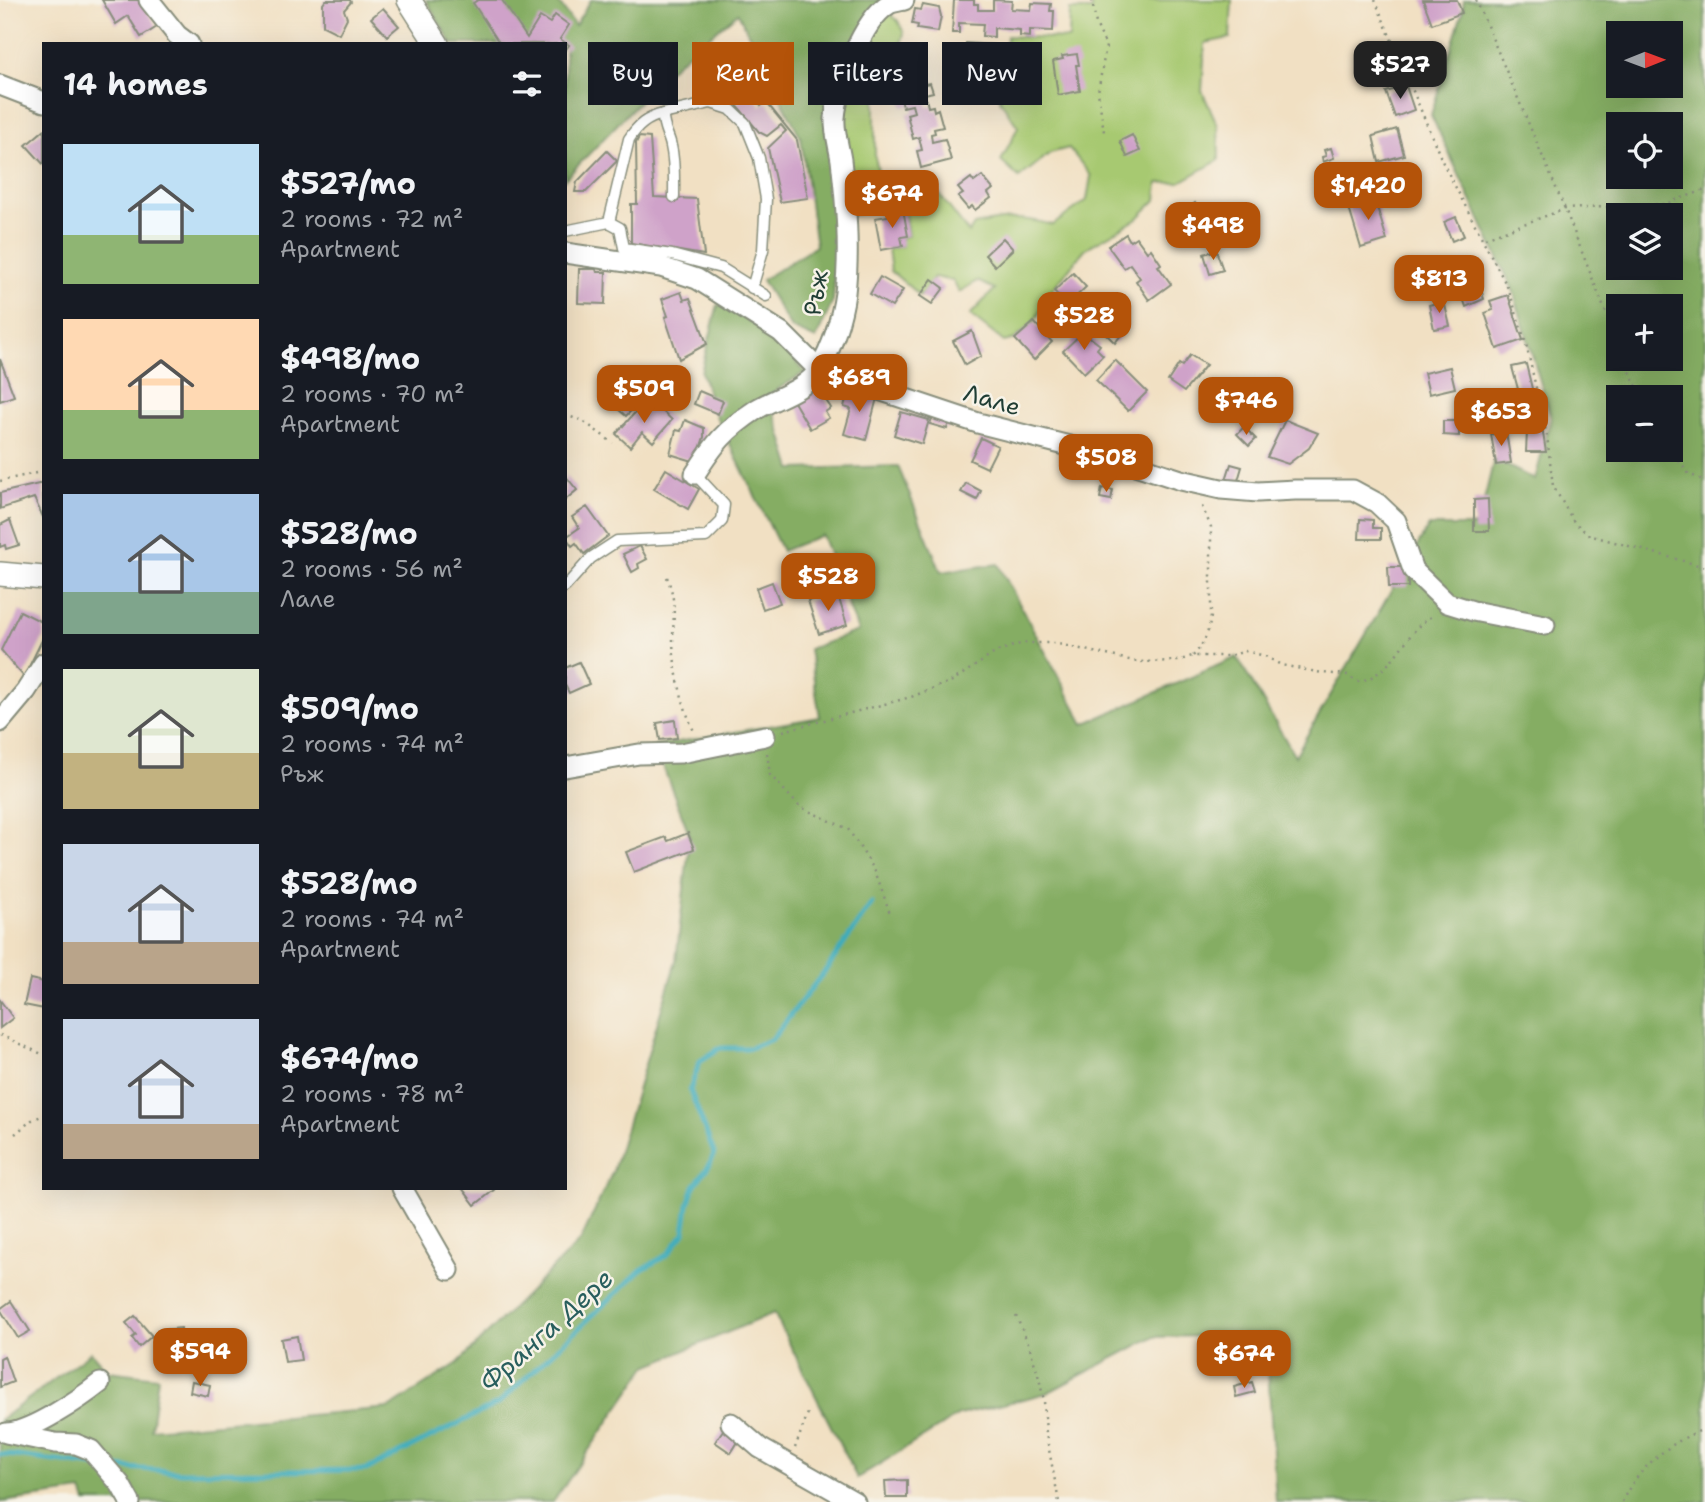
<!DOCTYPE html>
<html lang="en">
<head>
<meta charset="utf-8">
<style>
	:root { --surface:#171b24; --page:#20242c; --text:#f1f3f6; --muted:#9ea1a6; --accent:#b45309 }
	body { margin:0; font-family:"Shantell Sans",sans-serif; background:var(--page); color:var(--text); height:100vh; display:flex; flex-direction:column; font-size:26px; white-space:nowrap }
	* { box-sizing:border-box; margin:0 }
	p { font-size:23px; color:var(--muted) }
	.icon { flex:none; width:38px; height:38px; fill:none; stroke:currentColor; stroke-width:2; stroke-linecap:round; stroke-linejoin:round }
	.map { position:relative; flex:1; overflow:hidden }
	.details { position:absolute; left:42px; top:42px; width:525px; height:1148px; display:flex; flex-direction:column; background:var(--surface); border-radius:0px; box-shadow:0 7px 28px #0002 }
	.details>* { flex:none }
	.banner { position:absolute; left:588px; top:42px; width:665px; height:63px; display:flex; gap:14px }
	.needle { width:46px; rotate:89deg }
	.fabs { position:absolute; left:1606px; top:21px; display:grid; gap:14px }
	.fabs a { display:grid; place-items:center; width:77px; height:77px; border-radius:0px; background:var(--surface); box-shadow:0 7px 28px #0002; font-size:35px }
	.price { position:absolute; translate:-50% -60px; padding:0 16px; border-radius:14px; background:var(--accent); color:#fff; font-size:23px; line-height:46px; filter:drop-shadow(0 2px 4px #0008) }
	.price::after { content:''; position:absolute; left:50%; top:42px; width:21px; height:16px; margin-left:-10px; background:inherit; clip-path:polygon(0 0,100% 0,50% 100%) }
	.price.active { background:#222; color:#fff }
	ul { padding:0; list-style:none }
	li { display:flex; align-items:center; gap:21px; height:175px; padding:0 21px }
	li span { display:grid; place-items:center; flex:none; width:196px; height:140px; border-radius:0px; color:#555 }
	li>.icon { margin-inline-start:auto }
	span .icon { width:84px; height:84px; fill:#fffc; stroke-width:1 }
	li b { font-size:30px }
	h2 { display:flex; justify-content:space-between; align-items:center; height:84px; padding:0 21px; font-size:30px }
	.tag { padding:0 24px; border-radius:0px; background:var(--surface); box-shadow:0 7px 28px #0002; font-size:24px; line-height:63px }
	.tag.active { background:var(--accent); color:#fff }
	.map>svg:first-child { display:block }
	.green { fill:#a7c971; stroke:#638352; stroke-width:2 }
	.forest { fill:#85ad63; stroke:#52754c; stroke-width:2; fill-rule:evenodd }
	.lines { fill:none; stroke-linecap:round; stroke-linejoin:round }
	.stream { stroke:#3eacbc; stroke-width:5 }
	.building { fill:#cfa2c9 }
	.service-casing { stroke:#888e7c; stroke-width:13 }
	.minor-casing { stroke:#888e7c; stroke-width:23 }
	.tertiary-casing { stroke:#888e7c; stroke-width:26 }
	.path { stroke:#888e7c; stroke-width:2.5; stroke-dasharray:2 5; stroke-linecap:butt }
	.service { stroke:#fff; stroke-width:10 }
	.minor { stroke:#fff; stroke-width:19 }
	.tertiary { stroke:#fff; stroke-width:23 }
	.labels { text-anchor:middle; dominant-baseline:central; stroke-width:5; stroke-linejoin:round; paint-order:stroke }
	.street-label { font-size:24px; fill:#1f3d34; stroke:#f7f3e8 }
	.water-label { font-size:26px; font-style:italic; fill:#285e5d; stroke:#f7f3e8 }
</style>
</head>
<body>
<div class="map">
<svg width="1705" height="1502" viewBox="0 0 1705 1502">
	<rect width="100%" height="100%" fill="#f7f3e8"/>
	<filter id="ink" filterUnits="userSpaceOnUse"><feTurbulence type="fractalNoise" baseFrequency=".0143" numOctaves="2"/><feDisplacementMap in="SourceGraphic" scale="14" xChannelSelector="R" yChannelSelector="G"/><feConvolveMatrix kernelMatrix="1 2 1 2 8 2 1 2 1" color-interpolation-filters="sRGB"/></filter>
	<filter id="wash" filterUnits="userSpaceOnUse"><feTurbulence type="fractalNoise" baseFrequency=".00686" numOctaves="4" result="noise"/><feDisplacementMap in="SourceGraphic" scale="28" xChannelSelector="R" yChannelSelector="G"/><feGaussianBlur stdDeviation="1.57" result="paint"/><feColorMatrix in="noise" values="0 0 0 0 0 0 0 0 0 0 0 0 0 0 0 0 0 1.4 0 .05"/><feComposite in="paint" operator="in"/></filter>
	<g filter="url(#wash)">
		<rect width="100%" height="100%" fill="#f1e0c3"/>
		<!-- green -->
		<g class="green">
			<path d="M1092,0H1232L1230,38L1205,43L1202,91L1218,126L1219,160L1180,182L1158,183L1156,200L1137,219L1085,249L1051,291L1034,322L1015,339L1004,342L970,315L995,289L977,281L959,292L953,281L934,277L920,296L891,271L888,249L902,246L901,237L908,236L902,193L932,185L969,233L974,225C1007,218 1020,216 1053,225L1087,200L1091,176L1069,148L1050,153L1019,178L1001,161L1018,127L1000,100L1007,36L1069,39L1070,10H1092Z"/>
			<polygon points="884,9 898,21 904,33 886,98 875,97 875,156 885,208 846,216 841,160 846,71"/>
		</g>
		<!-- forest -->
		<g class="forest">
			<polygon points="426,0 557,0 575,26 591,0 881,0 827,120 837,241 833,301 816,339 791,328 762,280 816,246 801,138 738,13 672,67 565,179 565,44 452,44"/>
			<path d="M1464,0H1705V1502H1276L1266,1335L1153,1337L1047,1393L959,1415L857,1478L774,1313L647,1366L553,1502H86L82,1491L0,1502V1420L91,1352L108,1371L158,1377L151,1429L389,1408L458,1363L581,1240L613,1171L676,961L690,836L655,746L820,717L809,649L858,631L822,535L782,551L717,418L701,372L718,304L772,334L805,372L769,395L792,469L898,466L941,572L998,564L1084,724L1237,657L1295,756L1429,526H1478L1494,459L1535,480L1551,418L1513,290L1431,115L1462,13ZM1619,33H1671V86H1619ZM1619,124H1671V177H1619ZM1619,215H1671V268H1619ZM1619,306H1671V359H1619ZM1619,397H1671V450H1619Z"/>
		</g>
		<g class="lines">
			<!-- stream -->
			<g class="stream">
				<polyline points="0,1454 96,1466"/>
				<polyline points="113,1467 183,1472 366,1470 499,1403 641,1270 667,1255 684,1233 688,1205 694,1186 710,1164 714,1153 690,1090 700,1061 720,1048 750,1048 772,1039 828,967 872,903"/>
			</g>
		</g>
		<g id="blocks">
			<!-- building -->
			<g class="building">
				<polygon points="102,0 140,0 157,27 141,37 128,16 116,24"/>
				<polygon points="326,0 350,0 351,2 344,10 347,18 339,34 323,26 323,4"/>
				<polygon points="478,0 502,0 527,38 540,17 550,23 555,15 569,25 560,39 569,45 565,51 565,44 500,44 473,3"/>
				<polygon points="954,0 974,0 974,4 978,4 978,10 993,10 993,0 1012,1 1011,9 1031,10 1032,3 1051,4 1050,11 1054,11 1053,31 1030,30 1030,37 1020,36 1020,30 994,28 994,37 982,36 983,24 959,23 959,33 952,33"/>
				<polygon points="1423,0 1457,0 1462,13 1432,24"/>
				<polygon points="923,5 939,8 941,16 938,32 917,29 918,25 912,24 915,9 921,10"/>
				<polygon points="383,8 399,26 387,36 371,18"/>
				<polygon points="966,43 995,45 992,88 976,87 969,79 970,58 965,58"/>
				<polygon points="1077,54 1079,65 1076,65 1080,91 1058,95 1053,61 1063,59 1062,56"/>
				<polygon points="1392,55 1398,74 1380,79 1374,61"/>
				<polygon points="922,68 925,84 930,83 933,92 925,94 928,107 933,106 934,111 938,109 943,127 934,129 935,133 931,134 932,142 945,139 951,160 921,168 917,151 922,150 919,137 913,139 907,114 914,112 912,105 903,107 897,80 906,78 905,73"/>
				<polygon points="1406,86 1414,110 1395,117 1386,92"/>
				<polygon points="750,92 761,106 766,102 797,140 808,198 780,202 768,148 786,131 781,125 767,136 759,132 736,104"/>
				<polygon points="1397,129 1404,155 1379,162 1373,136"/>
				<polygon points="44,130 44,165 26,145"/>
				<polygon points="1132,135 1140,151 1127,157 1120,141"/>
				<polygon points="639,137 650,138 654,197 697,199 704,255 631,243 631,204 637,204 636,143"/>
				<polygon points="1331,148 1334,158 1323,162 1322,157 1326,156 1324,150"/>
				<polygon points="607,151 617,161 586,192 575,192 577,182"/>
				<polygon points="982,176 993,189 988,193 991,198 975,210 972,206 968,209 958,197 963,194 958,188 971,178 974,182"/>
				<polygon points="1374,197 1387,240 1361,248 1348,205"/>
				<polygon points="1195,203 1205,217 1197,222 1188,209"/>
				<polygon points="903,209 908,236 901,237 903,246 881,250 875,218 888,216 888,212"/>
				<polygon points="1456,217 1464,236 1452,241 1444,222"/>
				<polygon points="1126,234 1130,241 1136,237 1147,252 1151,249 1161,264 1158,266 1171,284 1149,300 1136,281 1140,278 1130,264 1124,268 1108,246"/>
				<polygon points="1003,238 1013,249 995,266 985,255"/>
				<polygon points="1216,250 1223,270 1210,274 1204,254"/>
				<polygon points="579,269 596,269 597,272 606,272 605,304 578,303"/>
				<polygon points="1073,273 1086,287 1067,305 1054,291"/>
				<polygon points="880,277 903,290 892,307 870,294"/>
				<polygon points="932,279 944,288 932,304 920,296"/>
				<polygon points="1479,283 1484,299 1466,307 1460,289"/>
				<polygon points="681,292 684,300 690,298 707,344 679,359 665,317 668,316 662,299"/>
				<polygon points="1508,295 1523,340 1497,349 1485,313 1493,310 1490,301"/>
				<polygon points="1444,301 1450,326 1434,329 1429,305"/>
				<polygon points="1116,315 1127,327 1115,343 1101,329"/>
				<polygon points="1034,322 1052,342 1034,360 1015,339"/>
				<polygon points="972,331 981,356 965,365 953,341"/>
				<polygon points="1083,332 1100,345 1097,349 1103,355 1084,373 1063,351"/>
				<polygon points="1190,355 1206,365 1184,392 1168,381 1179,364 1182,366"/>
				<polygon points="0,359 14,396 0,401"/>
				<polygon points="1115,360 1147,392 1128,411 1096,380"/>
				<polygon points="1526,364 1538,413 1521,418 1514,390 1518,389 1512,367"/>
				<polygon points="1450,367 1455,388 1429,394 1424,373"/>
				<polygon points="617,379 641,400 626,416 602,395"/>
				<polygon points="815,389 820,398 823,396 831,408 825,412 829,418 810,429 794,402"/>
				<polygon points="699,391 723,401 718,414 694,404"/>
				<polygon points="848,391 877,398 866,440 844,434 851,409 844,407"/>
				<polygon points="654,403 672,420 653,442 642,432 630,447 616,434 640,407 646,413"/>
				<polygon points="901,412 929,420 922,444 894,435"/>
				<polygon points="934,413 950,418 947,429 930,424"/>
				<polygon points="685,420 704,428 704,437 699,452 693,461 670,454 676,430 681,431"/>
				<polygon points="1285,420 1318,433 1309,448 1288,464 1267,457"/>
				<polygon points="1443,421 1459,421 1459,436 1443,435"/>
				<polygon points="1244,427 1256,439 1249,446 1237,434"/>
				<polygon points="1542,427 1546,452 1526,452 1527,432"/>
				<polygon points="1506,432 1511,463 1496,465 1491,434"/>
				<polygon points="981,438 998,446 987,468 970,460"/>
				<polygon points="1231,464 1242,467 1236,487 1225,483"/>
				<polygon points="666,469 699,489 688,509 654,489"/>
				<polygon points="565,475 577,490 565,500"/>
				<polygon points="43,483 44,519 34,498 0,509 0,493"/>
				<polygon points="966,483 981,491 977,500 961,492"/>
				<polygon points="1102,488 1113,490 1111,500 1100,498"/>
				<polygon points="1488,499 1489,531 1474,531 1474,500"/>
				<polygon points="587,507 608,536 584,554 576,543 572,546 566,537 579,528 572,517"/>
				<polygon points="1360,519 1373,520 1373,528 1381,528 1381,539 1359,539"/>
				<polygon points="10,520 19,545 6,549 5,545 0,547 0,525"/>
				<polygon points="640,546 647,559 638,564 639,568 632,572 623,554"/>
				<polygon points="1388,567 1408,567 1408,587 1389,587"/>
				<polygon points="772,582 780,603 763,609 756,588"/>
				<polygon points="837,592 847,625 819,634 808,601"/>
				<polygon points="20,611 44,623 44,636 24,677 1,650"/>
				<polygon points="579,662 589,684 569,693 565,685 565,668"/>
				<polygon points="675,720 677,738 660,740 657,723"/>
				<polygon points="688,833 694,849 634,872 626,852 666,837 668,841"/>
				<polygon points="30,979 44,982 44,1009 24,1005"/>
				<polygon points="0,1000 13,1018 0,1028"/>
				<polygon points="462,1188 492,1188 494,1190 475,1205"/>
				<polygon points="11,1301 30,1331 18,1338 0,1309"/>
				<polygon points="135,1316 152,1336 139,1347 132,1338 136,1335 126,1323"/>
				<polygon points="181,1328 183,1352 164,1354 162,1330"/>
				<polygon points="297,1336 301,1360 285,1362 281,1339"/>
				<polygon points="4,1356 13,1382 0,1387 0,1358"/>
				<polygon points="192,1381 210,1385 208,1396 190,1392"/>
				<polygon points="1252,1382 1255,1392 1236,1397 1234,1387"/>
				<polygon points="725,1427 741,1437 731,1453 715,1442"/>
				<polygon points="907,1480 907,1498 886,1498 885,1481"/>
			</g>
		</g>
	</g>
	<g filter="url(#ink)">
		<use href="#blocks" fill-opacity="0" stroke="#888e7c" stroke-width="2"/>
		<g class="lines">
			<defs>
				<g id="service">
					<path d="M674,197C674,180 675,163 671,146C669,135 662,127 663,114L711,103L730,109L745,123L759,158L766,199L763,250L752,288"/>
					<path d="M609,222L629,139C638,125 647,118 663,114"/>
					<polyline points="565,231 609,222 620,228 624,248 672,255 721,268 766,296"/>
					<polyline points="565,587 591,558 617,541 706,537 722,521 724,505 695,474"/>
				</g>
				<g id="minor">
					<polyline points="149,0 177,35 189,44"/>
					<polyline points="0,85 44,102"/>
					<polyline points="565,253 661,267 697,279 781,332 819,370 978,423 1105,455 1181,480 1221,489 1258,492 1295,490 1353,490 1377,503 1396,521 1413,570 1447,603 1473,611 1545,625"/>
					<path d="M695,474C715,443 725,430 757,409C777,397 806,390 819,369C832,349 842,316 845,293C850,249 846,204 841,160C839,147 834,131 835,118C837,88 862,20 889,4C893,2 900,1 904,0"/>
					<polyline points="0,722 26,691 44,663"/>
					<polyline points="565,767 639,754 681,753 765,736"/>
					<polyline points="402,1188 449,1270"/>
					<polyline points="731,1423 760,1448 855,1502"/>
					<polyline points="6,1433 55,1443 76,1444 91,1450 120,1484 130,1502"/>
					<path d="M8,1433C32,1431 80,1399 100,1383"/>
				</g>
				<g id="tertiary">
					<polyline points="409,0 437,44"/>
					<polyline points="0,574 44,578"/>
				</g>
			</defs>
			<!-- service casing -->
			<use href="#service" class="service-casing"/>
			<!-- minor casing -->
			<use href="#minor" class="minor-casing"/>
			<!-- tertiary casing -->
			<use href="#tertiary" class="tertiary-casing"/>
			<!-- path -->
			<g class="path">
				<polyline points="1092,0 1096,24 1106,46 1098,92 1104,132"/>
				<polyline points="1375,0 1443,163 1509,290 1526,344 1547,436 1553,486 1574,522 1589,535 1705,567"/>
				<polyline points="1476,0 1565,209 1619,346"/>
				<polyline points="1485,238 1565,209 1665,204 1705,190"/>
				<polyline points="1624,359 1642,397"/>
				<polyline points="565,415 583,421 613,443"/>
				<polyline points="1670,450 1689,474 1705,481"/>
				<polyline points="0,481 36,473"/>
				<path d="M667,577C677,602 673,616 673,642C674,669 683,709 695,733"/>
				<path d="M1193,656C1204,644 1209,632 1211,616V527L1200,502"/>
				<path d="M783,731L911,697L952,681L998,651L1023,643H1054L1138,662L1178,661L1192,656H1229L1246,651L1265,656L1281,665L1322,673L1348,675L1357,682C1387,676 1397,650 1416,629C1421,623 1428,619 1434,614"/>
				<polyline points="767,753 770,775 800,807 848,829 874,869 891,916"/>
				<polyline points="0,1035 44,1055"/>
				<polyline points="15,1134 32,1120 44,1115"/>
				<polyline points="1016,1316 1029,1345 1039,1378 1044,1401 1046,1434 1059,1502"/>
				<polyline points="795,1448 808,1413"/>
				<path d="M1622,1502C1636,1469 1672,1440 1705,1429"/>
			</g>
			<!-- service -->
			<use href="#service" class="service"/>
			<!-- minor -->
			<use href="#minor" class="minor"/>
			<!-- tertiary -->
			<use href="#tertiary" class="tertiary"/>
		</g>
	</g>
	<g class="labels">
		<!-- street labels -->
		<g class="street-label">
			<text transform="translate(816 293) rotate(-80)">Ръж</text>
			<text transform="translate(992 400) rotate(16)">Лале</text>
		</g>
		<!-- water labels -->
		<g class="water-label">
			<text transform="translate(546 1330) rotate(-42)">Франга Дере</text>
		</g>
	</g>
</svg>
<div class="fabs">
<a><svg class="needle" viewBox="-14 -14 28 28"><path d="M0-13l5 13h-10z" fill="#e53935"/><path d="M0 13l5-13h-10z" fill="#9ea1a6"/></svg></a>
<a><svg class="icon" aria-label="locate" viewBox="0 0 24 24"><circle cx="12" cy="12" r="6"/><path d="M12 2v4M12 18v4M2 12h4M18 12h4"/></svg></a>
<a><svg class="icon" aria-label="layers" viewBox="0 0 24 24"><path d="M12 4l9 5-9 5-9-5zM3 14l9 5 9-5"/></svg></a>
<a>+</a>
<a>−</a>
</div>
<b class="price active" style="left:1400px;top:101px">$527</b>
<b class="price" style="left:1368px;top:222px">$1,420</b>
<b class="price" style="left:892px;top:230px">$674</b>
<b class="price" style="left:1213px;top:262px">$498</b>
<b class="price" style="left:1439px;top:315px">$813</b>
<b class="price" style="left:1084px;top:352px">$528</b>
<b class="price" style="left:859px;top:414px">$689</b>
<b class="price" style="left:644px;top:425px">$509</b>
<b class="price" style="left:1246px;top:437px">$746</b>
<b class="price" style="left:1501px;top:448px">$653</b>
<b class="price" style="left:1106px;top:494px">$508</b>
<b class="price" style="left:828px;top:613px">$528</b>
<b class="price" style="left:200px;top:1388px">$594</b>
<b class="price" style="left:1244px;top:1390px">$674</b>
<div class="banner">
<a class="tag">Buy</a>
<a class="tag active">Rent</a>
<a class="tag">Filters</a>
<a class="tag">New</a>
</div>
<section class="details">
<h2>14 homes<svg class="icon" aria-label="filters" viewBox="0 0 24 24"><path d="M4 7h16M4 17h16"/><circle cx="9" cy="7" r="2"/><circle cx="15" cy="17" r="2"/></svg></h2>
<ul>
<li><span style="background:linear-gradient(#bfe0f5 65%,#8fb573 0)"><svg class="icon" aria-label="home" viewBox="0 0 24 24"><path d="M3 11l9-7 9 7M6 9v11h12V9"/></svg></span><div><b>$527/mo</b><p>2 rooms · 72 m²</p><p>Apartment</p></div></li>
<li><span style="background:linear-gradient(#ffd9b3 65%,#8fb573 0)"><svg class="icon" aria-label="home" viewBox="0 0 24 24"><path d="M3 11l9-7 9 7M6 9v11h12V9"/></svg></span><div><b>$498/mo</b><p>2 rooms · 70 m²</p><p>Apartment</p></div></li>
<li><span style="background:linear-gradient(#a9c7e8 70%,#7fa58c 0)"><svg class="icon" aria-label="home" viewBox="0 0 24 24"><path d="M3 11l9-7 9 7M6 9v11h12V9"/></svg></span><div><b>$528/mo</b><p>2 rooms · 56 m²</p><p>Лале</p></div></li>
<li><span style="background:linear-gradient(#dfe7d0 60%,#c2b280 0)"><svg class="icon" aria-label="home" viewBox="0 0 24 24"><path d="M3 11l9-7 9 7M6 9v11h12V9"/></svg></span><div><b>$509/mo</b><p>2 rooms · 74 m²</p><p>Ръж</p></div></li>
<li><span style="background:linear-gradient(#c9d6e8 70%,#b9a48a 0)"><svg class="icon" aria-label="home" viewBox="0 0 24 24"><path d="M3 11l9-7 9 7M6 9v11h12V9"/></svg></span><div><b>$528/mo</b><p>2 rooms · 74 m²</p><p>Apartment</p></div></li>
<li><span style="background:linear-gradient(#c9d6e8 75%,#b9a48a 0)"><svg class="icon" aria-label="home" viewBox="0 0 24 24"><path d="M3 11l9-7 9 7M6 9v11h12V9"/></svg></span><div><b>$674/mo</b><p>2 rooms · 78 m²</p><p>Apartment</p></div></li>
</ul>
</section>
</div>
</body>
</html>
